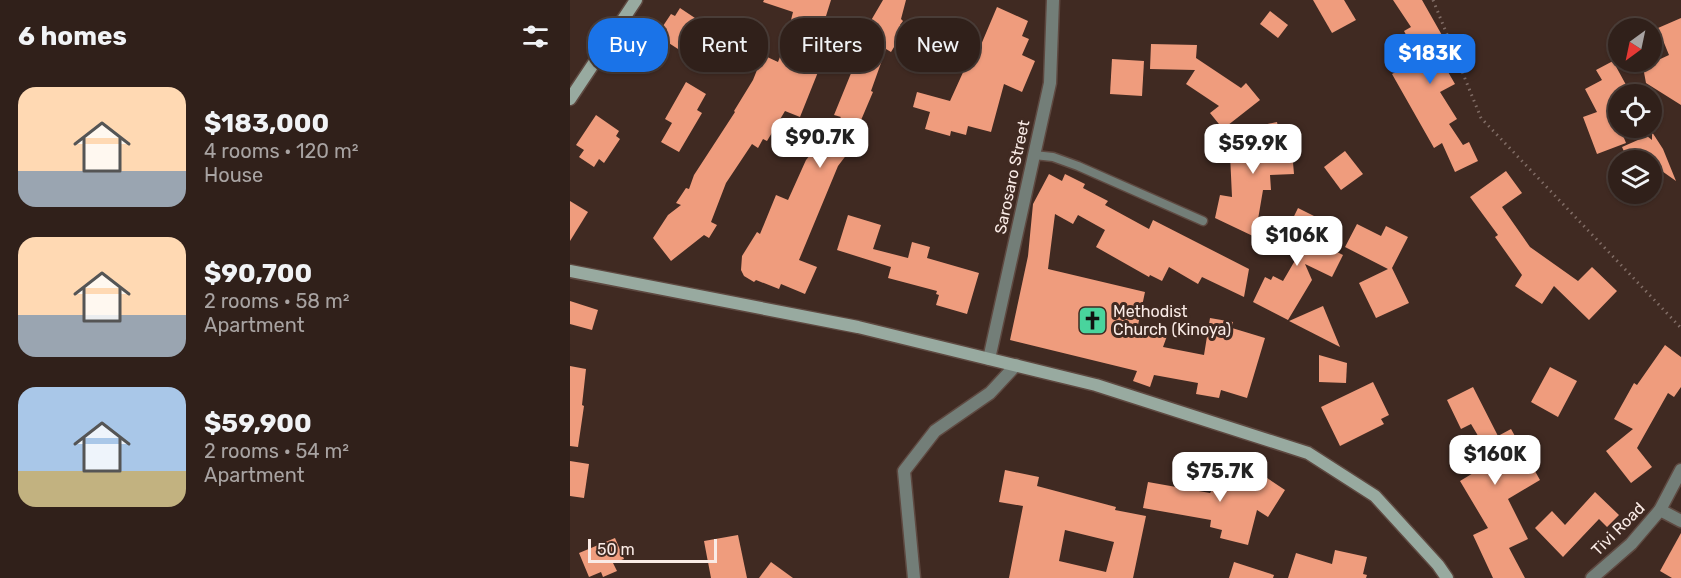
<!DOCTYPE html>
<html lang="en">
<head>
<meta charset="utf-8">
<style>
	:root { --surface:#30201a; --page:#382823; --text:#f1f3f6; --muted:#a8a3a2; --line:#4b3e39; --accent:#1a73e8 }
	body { margin:0; font-family:Rubik,sans-serif; background:var(--page); color:var(--text); height:100vh; display:flex; flex-direction:column; font-size:22px; white-space:nowrap }
	* { box-sizing:border-box; margin:0 }
	p { font-size:20px; color:var(--muted) }
	.icon { flex:none; width:33px; height:33px; fill:none; stroke:currentColor; stroke-width:2; stroke-linecap:round; stroke-linejoin:round }
	.map { position:relative; flex:1; overflow:hidden }
	.side { display:flex; flex-direction:column; background:var(--surface); width:570px }
	.side>* { flex:none }
	.hud { position:absolute; left:18px; top:18px; width:570px; height:54px; display:flex; gap:12px }
	.needle { width:39px; rotate:213deg }
	.buttons { position:absolute; left:1038px; top:18px; display:grid; gap:12px }
	.buttons a { display:grid; place-items:center; width:54px; height:54px; border-radius:50%; background:var(--surface); box-shadow:0 2px 4px #0004,0 0 0 2px var(--line); font-size:30px }
	.scale { position:absolute; left:18px; bottom:15px; width:129px; box-sizing:border-box; padding-left:6px; border:3px solid #faebe6; border-top:0; font-size:16px; line-height:21px; white-space:nowrap; color:#faebe6; -webkit-text-stroke:4px #402a22; paint-order:stroke }
	.price { position:absolute; translate:-50% -51px; padding:0 14px; border-radius:12px; background:#fff; color:#222; font-size:20px; line-height:39px; filter:drop-shadow(0 2px 3px #0008) }
	.price::after { content:''; position:absolute; left:50%; top:36px; width:18px; height:14px; margin-left:-9px; background:inherit; clip-path:polygon(0 0,100% 0,50% 100%) }
	.price.on { background:var(--accent); color:#fff }
	ul { padding:0; list-style:none }
	li { display:flex; align-items:center; gap:18px; height:150px; padding:0 18px }
	li span { display:grid; place-items:center; flex:none; width:168px; height:120px; border-radius:18px; color:#555 }
	li>.icon { margin-inline-start:auto }
	span .icon { width:72px; height:72px; fill:#fffc; stroke-width:1 }
	li b { font-size:26px }
	h2 { display:flex; justify-content:space-between; align-items:center; height:72px; padding:0 18px; font-size:26px }
	.pill { padding:0 21px; border-radius:24px; background:var(--surface); box-shadow:0 2px 4px #0004,0 0 0 2px var(--line); font-size:21px; line-height:54px }
	.pill.on { background:var(--accent); color:#fff }
	main { display:flex; flex:1; min-height:0 }
	.map>svg:first-child { display:block }
	.building { fill:#ef9c7d; fill-rule:evenodd }
	.lines { fill:none; stroke-linecap:round; stroke-linejoin:round }
	.lane-casing { stroke:#5e4941; stroke-width:11 }
	.street-casing { stroke:#5e4941; stroke-width:15 }
	.secondary-casing { stroke:#5e4941; stroke-width:15 }
	.path { stroke:#816d66; stroke-width:3; stroke-dasharray:1.5 4.5; stroke-linecap:butt }
	.lane { stroke:#737e78; stroke-width:8 }
	.street { stroke:#737e78; stroke-width:12 }
	.secondary { stroke:#98aaa0; stroke-width:12 }
	.labels { text-anchor:middle; dominant-baseline:central; stroke-width:6; stroke-linejoin:round; paint-order:stroke }
	.street-label { font-size:16px; fill:#faebe6; stroke:#402a22 }
	.poi-label { font-size:16px; fill:#faebe6; stroke:#402a22; text-anchor:start }
</style>
</head>
<body>
<main>
<section class="side">
<h2>6 homes<svg class="icon" aria-label="filters" viewBox="0 0 24 24"><path d="M4 7h16M4 17h16"/><circle cx="9" cy="7" r="2"/><circle cx="15" cy="17" r="2"/></svg></h2>
<ul>
<li><span style="background:linear-gradient(#ffd9b3 70%,#9aa5b1 0)"><svg class="icon" aria-label="home" viewBox="0 0 24 24"><path d="M3 11l9-7 9 7M6 9v11h12V9"/></svg></span><div><b>$183,000</b><p>4 rooms · 120 m²</p><p>House</p></div></li>
<li><span style="background:linear-gradient(#ffd9b3 65%,#9aa5b1 0)"><svg class="icon" aria-label="home" viewBox="0 0 24 24"><path d="M3 11l9-7 9 7M6 9v11h12V9"/></svg></span><div><b>$90,700</b><p>2 rooms · 58 m²</p><p>Apartment</p></div></li>
<li><span style="background:linear-gradient(#a9c7e8 70%,#c2b280 0)"><svg class="icon" aria-label="home" viewBox="0 0 24 24"><path d="M3 11l9-7 9 7M6 9v11h12V9"/></svg></span><div><b>$59,900</b><p>2 rooms · 54 m²</p><p>Apartment</p></div></li>
</ul>
</section>
<div class="map">
<svg width="1111" height="578" viewBox="0 0 1111 578">
	<rect width="100%" height="100%" fill="#402a22"/>
	<!-- building -->
	<g class="building">
		<polygon points="194,0 261,0 251,32 258,35 250,56 254,57 230,117 215,111 197,141 193,139 188,148 182,144 156,183 141,222 147,225 139,238 134,235 101,261 83,238 98,215 111,205 106,203 116,188 119,189 124,175 165,112 164,111 183,80 193,55 208,62 224,21 221,20 223,12 193,2"/>
		<polygon points="313,0 336,0 331,19 333,21 330,25 335,29 321,52 316,49 301,91 303,92 283,139 287,141 268,166 229,260 247,267 235,294 211,284 209,289 186,280 184,282 174,276 171,270 172,256 187,232 190,234 206,195 218,200 236,160 271,117 264,115 284,66 279,64 283,51 294,55 306,35 296,29"/>
		<polygon points="743,0 774,0 786,20 762,33"/>
		<polygon points="823,0 852,0 873,37 862,44 885,84 870,92 887,119 879,124 893,145 899,142 908,161 885,172 872,143 864,148 822,74 849,59 834,31 841,27"/>
		<polygon points="427,7 458,21 452,36 459,39 452,55 465,61 452,92 434,84 421,132 398,126 396,135 381,131 380,136 355,129 360,112 343,107 347,92 380,101 400,57 405,59"/>
		<polygon points="110,8 131,22 126,30 136,37 122,58 91,38 97,29 93,26 101,14 105,16"/>
		<polygon points="700,11 718,25 708,38 690,24"/>
		<polygon points="1111,18 1111,105 1076,83 1073,67 1099,55 1088,28"/>
		<polygon points="581,44 627,45 626,58 671,88 676,83 690,100 653,129 640,113 649,106 616,84 625,70 580,69"/>
		<polygon points="542,59 574,61 572,96 540,94"/>
		<polygon points="1043,61 1061,94 1048,94 1048,106 1044,109 1048,128 1050,128 1056,143 1027,154 1013,117 1027,112 1015,89 1032,80 1026,70"/>
		<polygon points="116,82 136,94 127,110 132,113 109,152 91,142 102,123 95,119"/>
		<polygon points="26,115 49,131 46,136 50,139 34,163 29,159 24,167 9,157 14,150 6,145"/>
		<polygon points="707,122 713,151 722,151 724,174 700,175 701,190 693,190 685,237 645,218 650,195 662,197 660,154 673,154 656,133"/>
		<polygon points="1082,132 1093,149 1106,181 1082,164 1082,160 1058,160 1052,147 1077,136 1082,140"/>
		<polygon points="775,151 793,174 771,190 754,167"/>
		<polygon points="936,171 952,193 932,207 960,247 1008,281 1022,267 1047,291 1019,320 984,286 972,304 945,286 952,275 925,237 928,235 900,197"/>
		<polygon points="479,174 492,181 495,174 515,184 513,188 538,201 535,205 579,229 583,220 679,269 674,297 632,277 628,284 599,267 592,281 580,275 579,277 526,247 535,230 508,215 503,224 485,214 478,269 575,292 568,325 597,336 593,347 634,355 640,318 663,322 662,328 695,338 677,398 651,390 649,398 626,394 628,383 584,375 580,387 563,381 567,371 440,340 458,256 463,204"/>
		<polygon points="0,201 18,212 0,241"/>
		<polygon points="728,208 750,219 741,239 773,255 762,277 735,264 742,280 718,320 683,302 695,277 701,280 703,276 713,281 727,257 708,249"/>
		<polygon points="278,215 311,225 303,249 338,258 342,242 360,247 357,258 409,273 397,314 366,305 369,295 366,294 367,291 318,278 321,267 267,250"/>
		<polygon points="787,224 811,236 816,226 838,237 822,268 839,303 806,318 789,283 818,269 775,247"/>
		<polygon points="0,301 28,310 22,330 0,324"/>
		<polygon points="753,306 770,347 719,321"/>
		<polygon points="1095,345 1111,357 1111,387 1104,397 1098,393 1067,448 1082,467 1061,483 1036,451 1063,429 1044,419 1064,383 1067,385"/>
		<polygon points="749,355 777,363 776,383 749,382"/>
		<polygon points="0,366 16,369 12,405 14,406 8,447 0,446"/>
		<polygon points="980,367 1007,381 988,417 961,402"/>
		<polygon points="803,382 819,415 811,419 814,424 770,446 751,407"/>
		<polygon points="903,387 928,436 941,429 970,480 938,499 958,539 939,548 955,578 923,578 903,535 918,528 890,481 923,461 901,424 891,429 877,400"/>
		<polygon points="0,461 19,464 14,498 0,496"/>
		<polygon points="682,468 715,490 698,517 687,510 678,545 650,538 652,530 640,527 641,520 573,508 578,482 640,493 656,471 673,483"/>
		<path d="M435,470L469,477L467,486L546,507L545,510L576,516L563,578H439L453,506L429,502ZM495,530L544,542L536,572L489,561Z"/>
		<polygon points="1025,492 1049,515 1037,527 1029,519 993,557 965,528 982,511 995,525"/>
		<polygon points="1111,533 1111,578 1102,578 1090,571"/>
		<polygon points="168,535 177,578 141,578 134,541"/>
		<polygon points="45,538 54,559 43,563 47,571 33,577 31,572 19,577 9,553"/>
		<polygon points="765,550 797,557 793,574 797,575 796,578 718,578 726,553 762,564"/>
		<polygon points="201,562 223,578 189,578"/>
		<polygon points="664,562 704,575 703,578 659,578"/>
	</g>
	<g class="lines">
		<defs>
			<polyline id="lane" points="464,155 483,157 508,166 633,221"/>
			<g id="street">
				<polyline points="419,359 480,83 483,0"/>
				<polyline points="1090,510 1111,521"/>
				<polyline points="344,578 334,471 365,431 420,393 446,365"/>
				<polyline points="1022,578 1061,544 1090,510 1111,470"/>
			</g>
			<g id="secondary">
				<polyline points="0,99 66,0"/>
				<polyline points="0,271 288,327 526,385 738,453 805,496 868,565 877,578"/>
			</g>
		</defs>
		<!-- lane casing -->
		<use href="#lane" class="lane-casing"/>
		<!-- street casing -->
		<use href="#street" class="street-casing"/>
		<!-- secondary casing -->
		<use href="#secondary" class="secondary-casing"/>
		<!-- path -->
		<polyline class="path" points="863,0 911,118 1111,328"/>
		<!-- lane -->
		<use href="#lane" class="lane"/>
		<!-- street -->
		<use href="#street" class="street"/>
		<!-- secondary -->
		<use href="#secondary" class="secondary"/>
	</g>
	<!-- icons -->
	<defs>
		<symbol id="church-square" viewBox="-11 -11 22 22"><rect x="-9" y="-9" width="18" height="18" rx="4" fill="#49d49d" stroke="#402a22"/><path d="M-1.2-6h2.4v3.5h3.3v2.4h-3.3V6h-2.4V-.1h-3.3v-2.4h3.3Z" fill="#111"/></symbol>
	</defs>
	<g fill-rule="evenodd">
		<use href="#church-square" x="506" y="304" width="33" height="33"/>
	</g>
	<g class="labels">
		<!-- street labels -->
		<g class="street-label">
			<text transform="translate(442 177) rotate(-78)">Sarosaro Street</text>
			<text transform="translate(1048 529) rotate(-45)">Tivi Road</text>
		</g>
		<!-- poi labels -->
		<g class="poi-label">
			<text x="543" y="311">Methodist<tspan x="543" dy="18">Church (Kinoya)</tspan></text>
		</g>
	</g>
</svg>
<div class="buttons">
<a><svg class="needle" viewBox="-14 -14 28 28"><path d="M0-13l5 13h-10z" fill="#e53935"/><path d="M0 13l5-13h-10z" fill="#a8a3a2"/></svg></a>
<a><svg class="icon" aria-label="locate" viewBox="0 0 24 24"><circle cx="12" cy="12" r="6"/><path d="M12 2v4M12 18v4M2 12h4M18 12h4"/></svg></a>
<a><svg class="icon" aria-label="layers" viewBox="0 0 24 24"><path d="M12 4l9 5-9 5-9-5zM3 14l9 5 9-5"/></svg></a>
</div>
<div class="scale">50 m</div>
<b class="price on" style="left:860px;top:85px">$183K</b>
<b class="price" style="left:250px;top:169px">$90.7K</b>
<b class="price" style="left:683px;top:175px">$59.9K</b>
<b class="price" style="left:727px;top:267px">$106K</b>
<b class="price" style="left:925px;top:486px">$160K</b>
<b class="price" style="left:650px;top:503px">$75.7K</b>
<div class="hud">
<a class="pill on">Buy</a>
<a class="pill">Rent</a>
<a class="pill">Filters</a>
<a class="pill">New</a>
</div>
</div>
</main>
</body>
</html>
